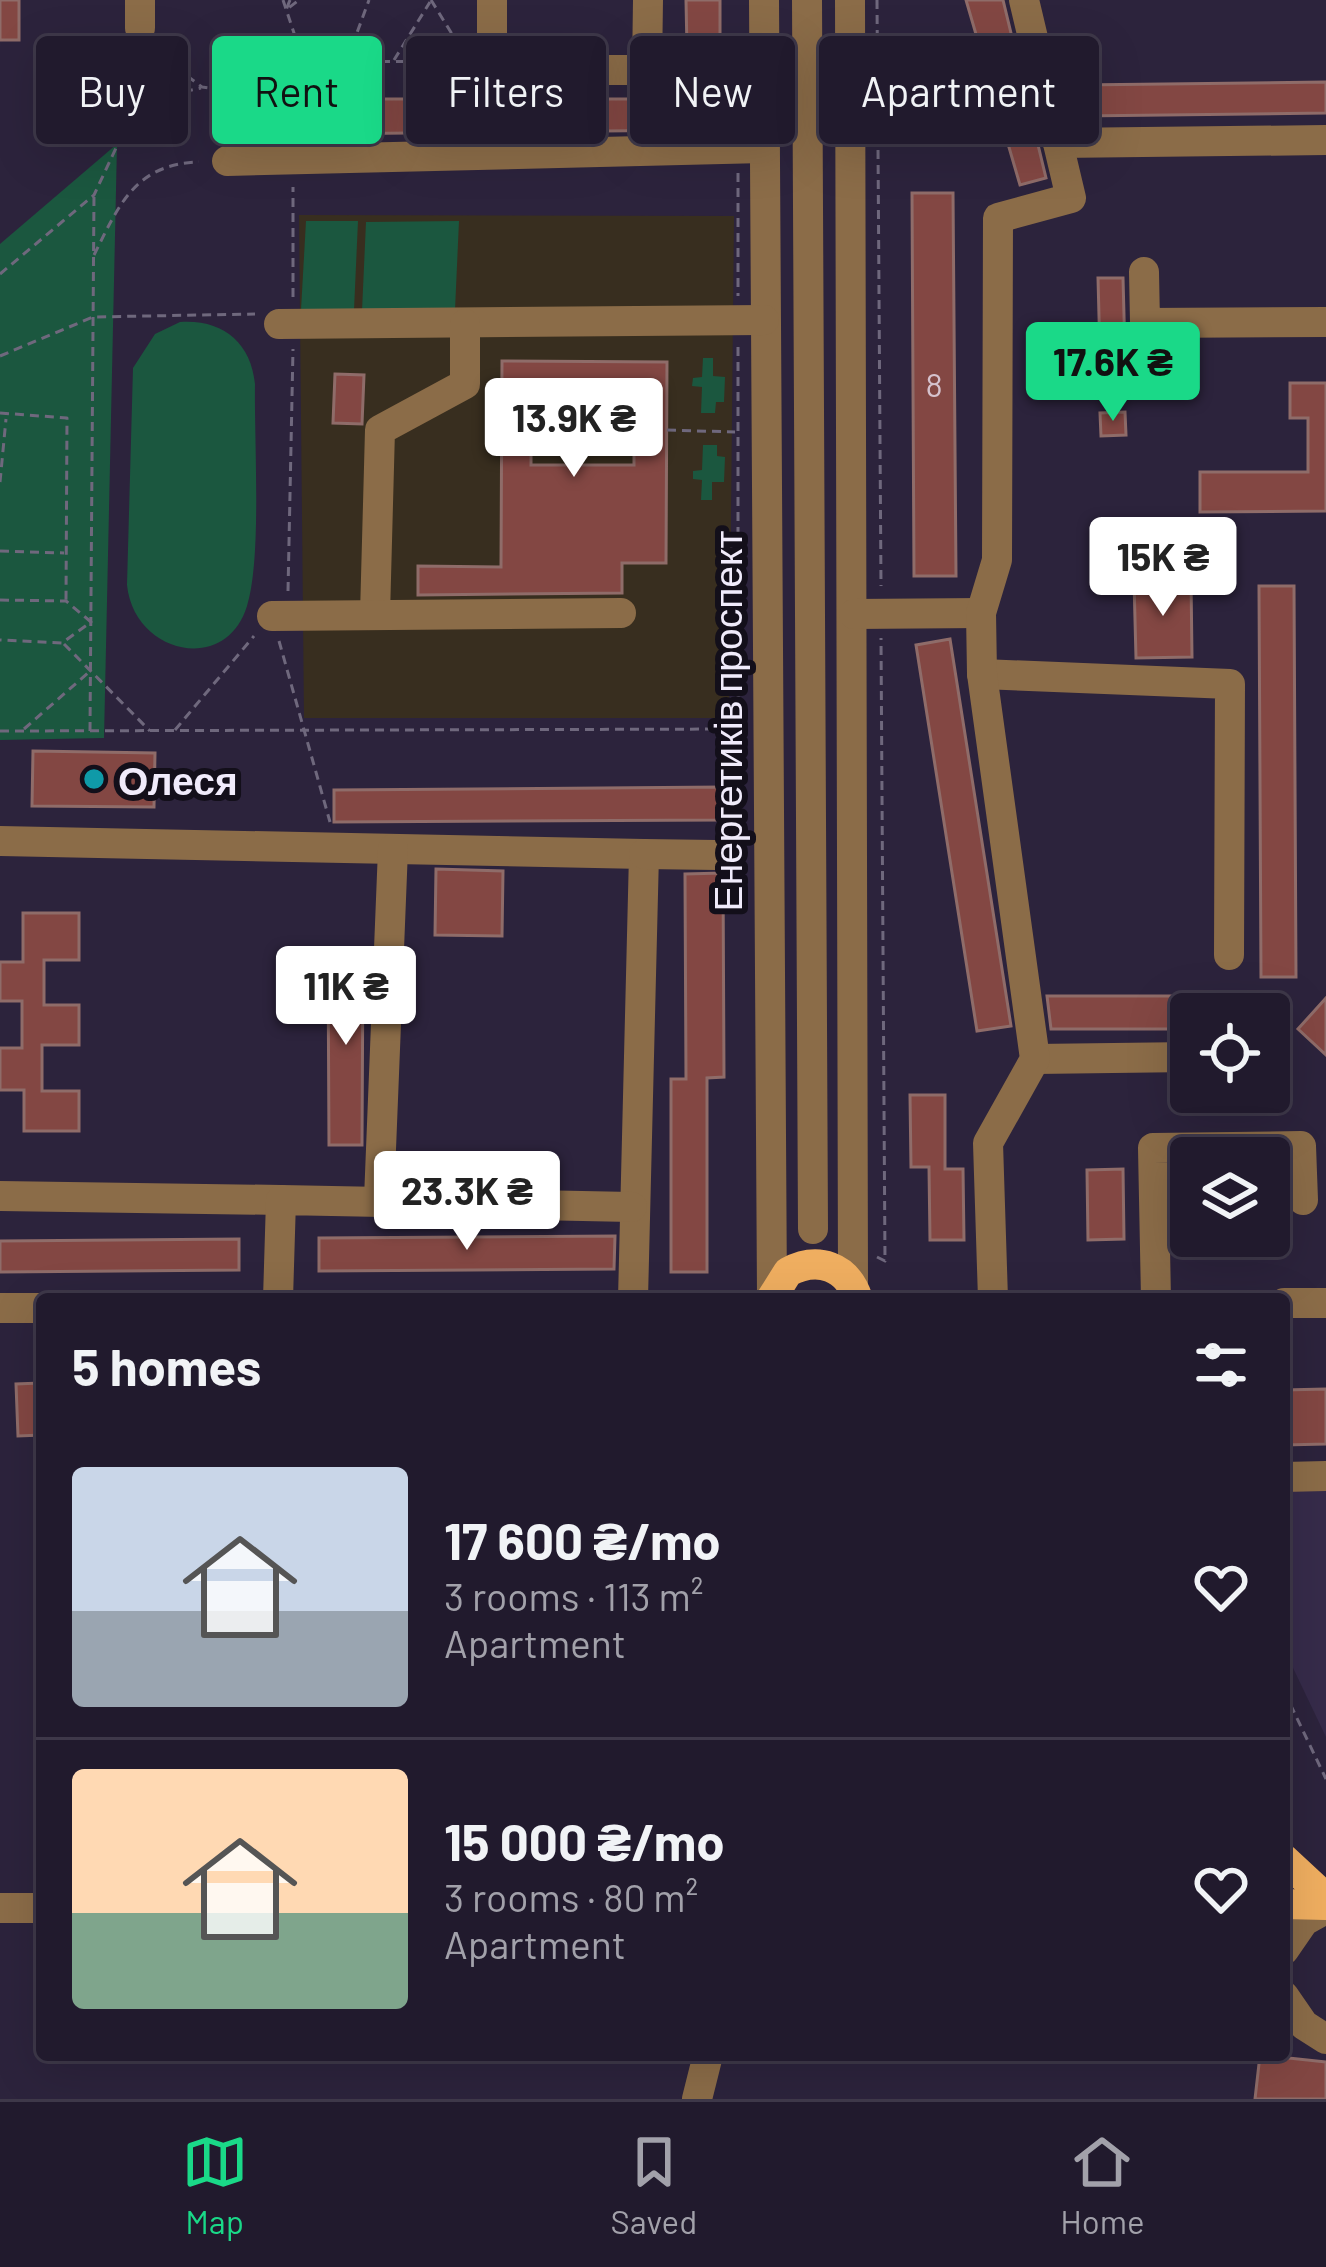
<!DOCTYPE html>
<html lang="en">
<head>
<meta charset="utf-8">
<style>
	:root { --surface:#211a2d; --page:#2d2739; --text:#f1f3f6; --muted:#a2a1aa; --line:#3e3849; --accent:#1ad988 }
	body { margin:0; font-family:Barlow,sans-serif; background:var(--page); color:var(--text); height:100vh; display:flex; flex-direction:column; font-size:45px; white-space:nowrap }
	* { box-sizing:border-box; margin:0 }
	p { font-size:39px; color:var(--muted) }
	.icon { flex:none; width:66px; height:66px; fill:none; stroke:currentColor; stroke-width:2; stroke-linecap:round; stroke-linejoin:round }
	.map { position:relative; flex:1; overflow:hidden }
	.panel { position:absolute; left:36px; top:1293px; width:1254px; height:768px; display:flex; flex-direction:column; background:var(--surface); border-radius:12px; box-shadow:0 12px 48px #0002,0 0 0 3px var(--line) }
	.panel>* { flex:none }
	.banner { position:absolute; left:36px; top:36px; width:1254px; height:108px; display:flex; gap:24px }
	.buttons { position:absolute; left:1170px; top:993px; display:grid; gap:24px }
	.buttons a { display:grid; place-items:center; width:120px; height:120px; border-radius:12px; background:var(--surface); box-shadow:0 12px 48px #0002,0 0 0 3px var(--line); font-size:60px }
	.price { position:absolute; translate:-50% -102px; padding:0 27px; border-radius:12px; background:#fff; color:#222; font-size:39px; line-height:78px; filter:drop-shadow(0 3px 6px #0008) }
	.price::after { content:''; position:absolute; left:50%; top:72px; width:36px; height:27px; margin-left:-18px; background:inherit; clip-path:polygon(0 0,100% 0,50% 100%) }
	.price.active { background:var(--accent); color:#111 }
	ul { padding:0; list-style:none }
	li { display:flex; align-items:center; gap:36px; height:300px; padding:0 36px }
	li+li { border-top:3px solid var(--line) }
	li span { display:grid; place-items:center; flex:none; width:336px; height:240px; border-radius:12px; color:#555 }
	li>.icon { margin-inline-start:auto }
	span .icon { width:144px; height:144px; fill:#fffc; stroke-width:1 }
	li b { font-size:51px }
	h2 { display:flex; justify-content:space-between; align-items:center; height:144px; padding:0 36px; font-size:51px }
	.tag { padding:0 42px; border-radius:12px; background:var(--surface); box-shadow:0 12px 48px #0002,0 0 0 3px var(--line); font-size:42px; line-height:108px }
	.tag.active { background:var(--accent); color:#111 }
	.tab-bar { display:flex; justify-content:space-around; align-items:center; height:168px; border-top:3px solid var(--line); background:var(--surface); font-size:33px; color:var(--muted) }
	.tab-bar a { display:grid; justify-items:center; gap:6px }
	.tab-bar .active { color:var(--accent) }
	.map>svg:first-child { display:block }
	.built { fill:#362b4a }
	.education { fill:#382e1f }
	.green { fill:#1b573f }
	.building { fill:#834743; stroke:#8f6c69; stroke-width:3; fill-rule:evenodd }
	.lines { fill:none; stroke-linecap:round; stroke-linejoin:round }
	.path { stroke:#6f687d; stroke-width:3; stroke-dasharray:9 6; stroke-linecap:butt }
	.minor { stroke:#8b6c48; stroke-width:30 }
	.major { stroke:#efae60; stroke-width:30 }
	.culture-dot { fill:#0f9aa8; stroke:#130f1a; stroke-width:4.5 }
	.labels { text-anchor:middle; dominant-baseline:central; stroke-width:12; stroke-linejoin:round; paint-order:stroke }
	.number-label { font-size:33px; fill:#d5c2cd }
	.street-label { font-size:39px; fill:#f0ebfb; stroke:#130f1a }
	.poi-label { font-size:39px; font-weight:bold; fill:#f0ebfb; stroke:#130f1a; text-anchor:start }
</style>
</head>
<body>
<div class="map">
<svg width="1326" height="2099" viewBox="0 0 1326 2099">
	<rect width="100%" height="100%" fill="#2c233c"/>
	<!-- built -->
	<polygon class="built" points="1284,1462 1326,1462 1326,1737 1284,1649"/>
	<!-- education -->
	<polygon class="education" points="299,215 734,216 729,718 304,718"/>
	<!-- green -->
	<g class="green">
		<polygon points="117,144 104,738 0,740 0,244"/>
		<polygon points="306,221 358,221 354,310 301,310"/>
		<polygon points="459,221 455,310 362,311 366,222"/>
		<path d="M180,322C222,319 251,342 255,384C254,439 262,559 247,606C226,675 134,654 127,585L133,368L155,334Z"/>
		<polygon points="703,358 713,358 713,376 725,377 724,402 716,402 715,413 701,413 702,387 692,386 693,378 702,377"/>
		<polygon points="703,445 717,445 717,456 725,457 724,482 712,482 712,500 701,500 702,480 693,479 693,471 702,470"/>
	</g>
	<!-- building -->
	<g class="building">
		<rect x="0" y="0" width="19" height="40"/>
		<polygon points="686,0 720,0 720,50 687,50"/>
		<polygon points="966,0 1003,0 1046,178 1020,185"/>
		<polygon points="243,52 292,53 292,99 698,99 698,130 312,134 312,124 242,123"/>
		<polygon points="1326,82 1326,113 1080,116 1079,85"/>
		<polygon points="912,193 953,193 956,576 914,576"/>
		<polygon points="1098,278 1123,278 1125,353 1100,354"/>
		<path d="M502,361L667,362L666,563H622V593L418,595V566L501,567ZM531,400H634V465H531Z"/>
		<polygon points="335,374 364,375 362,424 333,423"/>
		<polygon points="1290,383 1326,383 1326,511 1200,512 1200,472 1308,472 1308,418 1290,418"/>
		<polygon points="1125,412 1126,435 1101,436 1100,413"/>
		<polygon points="1191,580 1192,657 1136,658 1134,581"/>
		<polygon points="1259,586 1294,586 1296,977 1261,977"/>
		<polygon points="950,639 1011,1026 977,1031 916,645"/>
		<polygon points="33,751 155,753 154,807 32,806"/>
		<polygon points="723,787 723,820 334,822 334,790"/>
		<polygon points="436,869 503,871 502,936 435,935"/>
		<polygon points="723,873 724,1077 707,1078 707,1272 671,1272 671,1079 686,1079 685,874"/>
		<polygon points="23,913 79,913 79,960 44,960 44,1005 79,1005 79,1045 42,1045 42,1091 79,1091 79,1131 24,1131 24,1090 0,1090 0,1048 22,1048 22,1001 0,1001 0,962 23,962"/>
		<polygon points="328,952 363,952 362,1145 329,1145"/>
		<polygon points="1047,996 1243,996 1243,1014 1191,1014 1191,1029 1051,1029"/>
		<polygon points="1326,998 1326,1055 1298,1029"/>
		<polygon points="910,1095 945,1095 945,1169 963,1169 964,1240 930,1240 929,1167 911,1167"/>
		<polygon points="1123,1169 1124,1239 1088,1240 1087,1170"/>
		<polygon points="615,1236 614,1269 319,1271 319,1238"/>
		<polygon points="239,1239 239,1270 0,1272 0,1241"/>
		<polygon points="40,1383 42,1435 18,1436 16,1384"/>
		<polygon points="1326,1389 1326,1444 1284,1445 1284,1390"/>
		<polygon points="1260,2055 1326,2062 1326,2099 1255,2099"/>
	</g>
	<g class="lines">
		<!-- path -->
		<g class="path">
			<polyline points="283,0 303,60"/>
			<polyline points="290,0 286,10 299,0"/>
			<polyline points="431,0 465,55"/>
			<polyline points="877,0 881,586"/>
			<polyline points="151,49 202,87 242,92"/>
			<polyline points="347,60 369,0"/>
			<polyline points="394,60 430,2"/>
			<polyline points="737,95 737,122"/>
			<polyline points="140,101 201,88"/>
			<polyline points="303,135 304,62 466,61"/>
			<polyline points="227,137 227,90"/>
			<polyline points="738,173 738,296"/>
			<path d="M94,255C119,205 135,164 199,162"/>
			<polyline points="0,274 94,195 138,101 139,54"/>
			<polyline points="293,297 293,187"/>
			<polyline points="738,347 738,728"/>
			<polyline points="0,356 93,317 255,314"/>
			<polyline points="0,413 67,418 66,601"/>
			<polyline points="667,430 735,432"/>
			<polyline points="0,482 6,419"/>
			<polyline points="0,551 64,553"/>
			<polyline points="288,591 293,349"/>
			<polyline points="0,600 66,601 91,622 62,643 0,640"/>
			<polyline points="279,641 330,822"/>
			<polyline points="64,644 150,731"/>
			<polyline points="24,729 89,672"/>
			<polyline points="175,730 254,636"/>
			<polyline points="0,731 742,729"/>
			<polyline points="90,731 94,195"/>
			<polyline points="877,1257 885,1261 881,638"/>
			<polyline points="1284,1691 1326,1779"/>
		</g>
		<!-- minor -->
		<g class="minor">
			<polyline points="492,0 492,70 764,70"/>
			<polyline points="764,0 772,1297"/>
			<polyline points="807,0 813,1229"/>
			<polyline points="850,0 853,1285"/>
			<polyline points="140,28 140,0"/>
			<polyline points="647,70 648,0"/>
			<polyline points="1058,143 1326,140"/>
			<polyline points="227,161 764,148"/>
			<polyline points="1144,272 1145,323 1326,322"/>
			<polyline points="279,324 764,320"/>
			<polyline points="854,614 981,613"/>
			<polyline points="375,615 380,430 465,384 465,324"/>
			<polyline points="272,616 621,613"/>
			<polyline points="982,674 1230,684 1229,955"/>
			<polyline points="0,841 644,854 633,1299"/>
			<polyline points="644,854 716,855"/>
			<polyline points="1035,1059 1191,1057"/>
			<polyline points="0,1196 281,1200"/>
			<polyline points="379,1199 393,849"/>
			<polyline points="278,1299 281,1200 632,1207"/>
			<polyline points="993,1299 988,1143 1035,1059 982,674 981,613 997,560 998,218 1071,198 1024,0"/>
			<polyline points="1156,1299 1153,1148 1301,1146 1303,1200"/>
			<polyline points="1284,1303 1326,1303"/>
			<polyline points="0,1308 42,1308"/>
			<polyline points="1284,1477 1326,1476"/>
			<polyline points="0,1908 42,1908"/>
			<polyline points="1284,1950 1304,1921 1326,1909"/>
			<polyline points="1284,1996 1304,2025 1326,2039"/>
			<polyline points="697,2099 708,2055"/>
		</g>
		<!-- major -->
		<g class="major">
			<path d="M771,1299L788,1272C818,1256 847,1266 858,1299"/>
			<polyline points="1284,1859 1326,1898"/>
			<polyline points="1284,1904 1326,1905"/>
		</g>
	</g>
	<!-- markers -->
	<circle class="culture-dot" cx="94" cy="779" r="12"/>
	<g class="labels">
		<!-- number labels -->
		<g class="number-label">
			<text x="934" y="384">8</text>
		</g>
		<!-- street labels -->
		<g class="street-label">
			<text transform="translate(726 721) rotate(-90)">Енергетиків проспект</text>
		</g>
		<!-- poi labels -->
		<g class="poi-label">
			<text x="118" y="779">Олеся</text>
		</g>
	</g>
</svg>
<div class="buttons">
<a><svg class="icon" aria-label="locate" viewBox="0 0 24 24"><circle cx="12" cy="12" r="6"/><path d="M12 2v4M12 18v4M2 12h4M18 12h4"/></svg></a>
<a><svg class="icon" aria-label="layers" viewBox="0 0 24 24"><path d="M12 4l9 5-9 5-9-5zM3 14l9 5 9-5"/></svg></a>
</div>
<b class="price active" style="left:1113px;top:424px">17.6K ₴</b>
<b class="price" style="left:574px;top:480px">13.9K ₴</b>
<b class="price" style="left:1163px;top:619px">15K ₴</b>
<b class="price" style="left:346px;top:1048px">11K ₴</b>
<b class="price" style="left:467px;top:1253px">23.3K ₴</b>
<div class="banner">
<a class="tag">Buy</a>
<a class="tag active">Rent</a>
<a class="tag">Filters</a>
<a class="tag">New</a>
<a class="tag">Apartment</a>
</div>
<section class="panel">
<h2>5 homes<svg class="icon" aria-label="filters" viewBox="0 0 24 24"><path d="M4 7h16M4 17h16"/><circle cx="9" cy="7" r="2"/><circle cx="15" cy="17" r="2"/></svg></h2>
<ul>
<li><span style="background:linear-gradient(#c9d6e8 60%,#9aa5b1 0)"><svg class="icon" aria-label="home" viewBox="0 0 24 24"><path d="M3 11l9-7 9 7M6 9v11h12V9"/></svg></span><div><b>17 600 ₴/mo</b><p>3 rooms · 113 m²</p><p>Apartment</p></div><svg class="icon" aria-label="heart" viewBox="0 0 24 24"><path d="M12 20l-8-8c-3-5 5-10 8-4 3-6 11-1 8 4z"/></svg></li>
<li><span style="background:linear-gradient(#ffd9b3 60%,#7fa58c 0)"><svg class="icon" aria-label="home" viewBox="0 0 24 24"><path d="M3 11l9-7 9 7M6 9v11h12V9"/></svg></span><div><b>15 000 ₴/mo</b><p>3 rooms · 80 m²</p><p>Apartment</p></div><svg class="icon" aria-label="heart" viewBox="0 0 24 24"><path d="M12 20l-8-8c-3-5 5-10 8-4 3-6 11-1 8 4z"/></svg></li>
</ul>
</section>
</div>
<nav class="tab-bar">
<a class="active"><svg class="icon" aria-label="map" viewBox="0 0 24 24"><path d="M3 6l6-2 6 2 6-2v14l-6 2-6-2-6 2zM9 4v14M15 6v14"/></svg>Map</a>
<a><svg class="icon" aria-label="saved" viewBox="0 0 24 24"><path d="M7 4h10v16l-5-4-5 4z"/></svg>Saved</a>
<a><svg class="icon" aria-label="home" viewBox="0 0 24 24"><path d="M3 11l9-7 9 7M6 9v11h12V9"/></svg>Home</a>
</nav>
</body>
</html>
